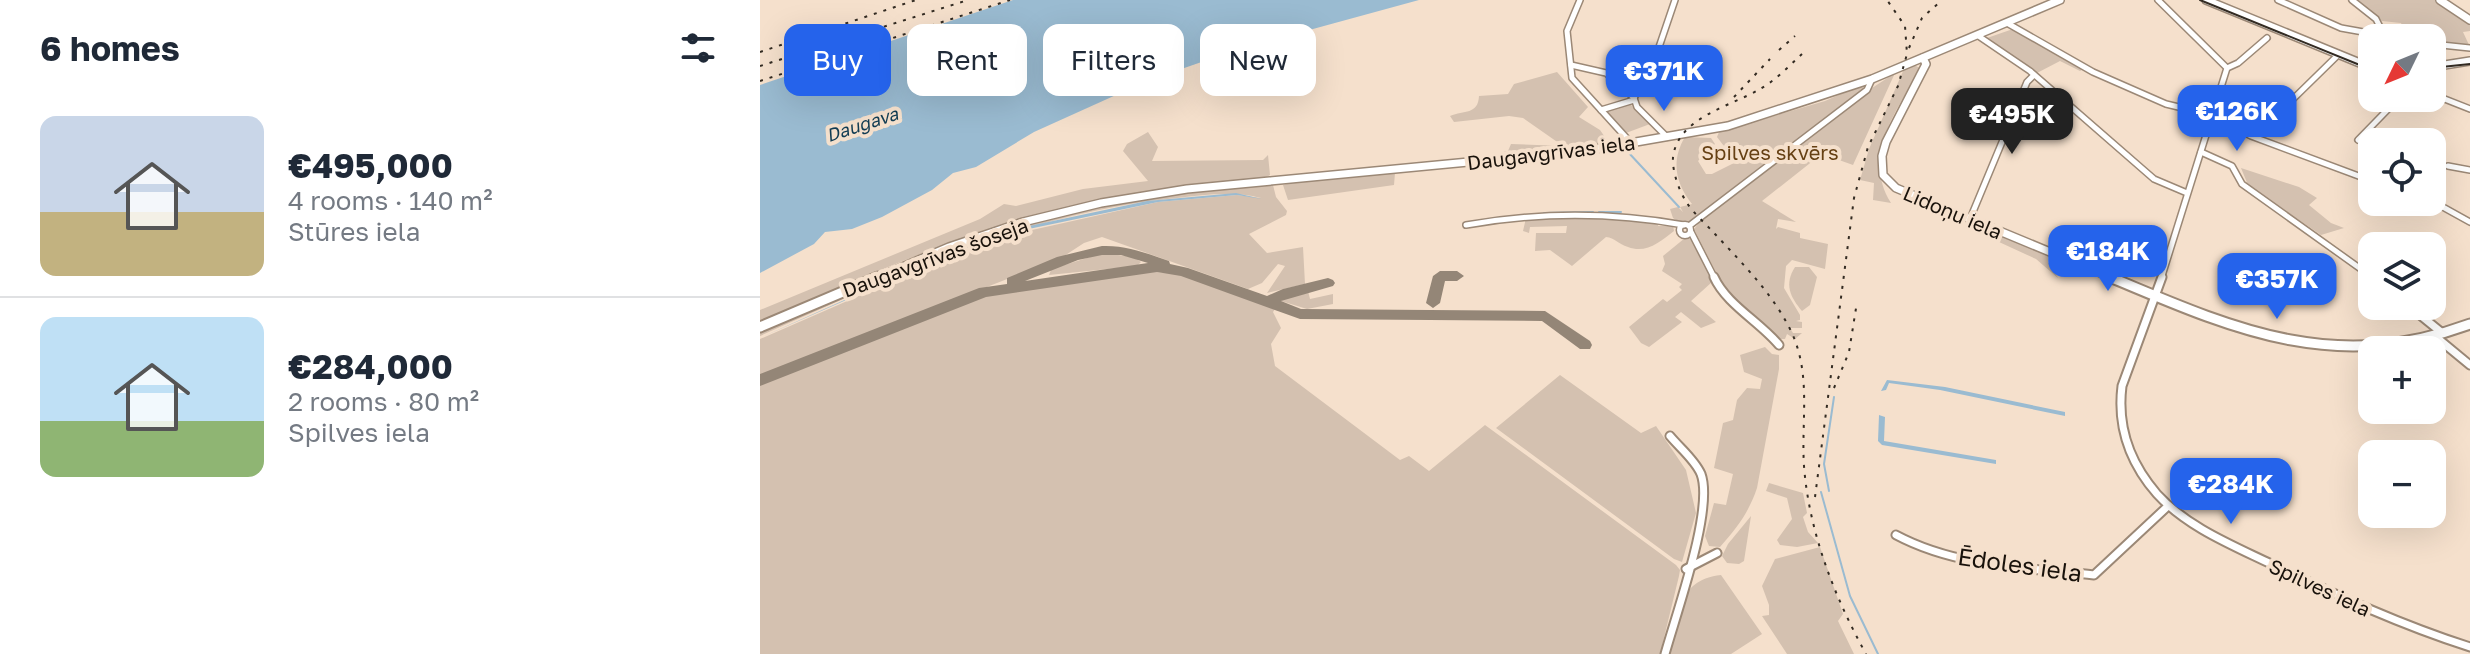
<!DOCTYPE html>
<html lang="en">
<head>
<meta charset="utf-8">
<style>
	:root { --surface:#fff; --page:#f2f2f3; --text:#1f2937; --muted:#747a83; --line:#e0e1e3; --accent:#2563eb }
	body { margin:0; font-family:"Golos Text",sans-serif; background:var(--page); color:var(--text); height:100vh; display:flex; flex-direction:column; font-size:30px; white-space:nowrap }
	* { box-sizing:border-box; margin:0 }
	p { font-size:26px; color:var(--muted) }
	.icon { flex:none; width:44px; height:44px; fill:none; stroke:currentColor; stroke-width:2; stroke-linecap:round; stroke-linejoin:round }
	.map { position:relative; flex:1; overflow:hidden }
	.sheet { display:flex; flex-direction:column; background:var(--surface); width:760px }
	.sheet>* { flex:none }
	.top-card { position:absolute; left:24px; top:24px; width:760px; height:72px; display:flex; gap:16px }
	.needle { width:52px; rotate:227deg }
	.tools { position:absolute; left:1598px; top:24px; display:grid; gap:16px }
	.tools a { display:grid; place-items:center; width:88px; height:88px; border-radius:16px; background:var(--surface); box-shadow:0 8px 32px #0002; font-size:40px }
	.price { position:absolute; translate:-50% -68px; padding:0 18px; border-radius:16px; background:var(--accent); color:#fff; font-size:26px; line-height:52px; filter:drop-shadow(0 2px 4px #0008) }
	.price::after { content:''; position:absolute; left:50%; top:48px; width:24px; height:18px; margin-left:-12px; background:inherit; clip-path:polygon(0 0,100% 0,50% 100%) }
	.price.selected { background:#222; color:#fff }
	ul { padding:0; list-style:none }
	li { display:flex; align-items:center; gap:24px; height:200px; padding:0 40px }
	li+li { border-top:2px solid var(--line) }
	li span { display:grid; place-items:center; flex:none; width:224px; height:160px; border-radius:16px; color:#555 }
	li>.icon { margin-inline-start:auto }
	span .icon { width:96px; height:96px; fill:#fffc; stroke-width:1 }
	li b { font-size:34px }
	h2 { display:flex; justify-content:space-between; align-items:center; height:96px; padding:0 40px; font-size:34px }
	.pill { padding:0 28px; border-radius:16px; background:var(--surface); box-shadow:0 8px 32px #0002; font-size:28px; line-height:72px }
	.pill.selected { background:var(--accent); color:#fff }
	main { display:flex; flex:1; min-height:0 }
	.map>svg:first-child { display:block }
	.green { fill:#d4c1b0 }
	.water { fill:#9abbd1 }
	.lines { fill:none; stroke-linecap:round; stroke-linejoin:round }
	.stream { stroke:#9abbd1; stroke-width:2 }
	.taxiway { fill:#948677; fill-rule:evenodd }
	.street-far1-casing { stroke:#9b8876; stroke-width:8 }
	.street-casing { stroke:#9b8876; stroke-width:11 }
	.secondary-far1-casing { stroke:#9b8876; stroke-width:10 }
	.secondary-casing { stroke:#9b8876; stroke-width:13 }
	.street-far1 { stroke:#fff; stroke-width:5 }
	.street { stroke:#fff; stroke-width:7 }
	.secondary-far1 { stroke:#fff; stroke-width:7 }
	.secondary { stroke:#fff; stroke-width:9 }
	.tram { stroke:#332b22; stroke-width:2 }
	.rail { stroke:#332b22; stroke-width:2; stroke-dasharray:3 7; stroke-linecap:butt }
	.labels { text-anchor:middle; dominant-baseline:central; stroke-width:8; stroke-linejoin:round; paint-order:stroke }
	.far-water-label { font-size:18px; font-style:italic; fill:#113c53; stroke:#f5e0cc }
	.street-label { font-size:20px; fill:#19120b; stroke:#f5e0cc }
	.park-label { font-size:20px; fill:#664014; stroke:#f5e0cc }
	.near-street-label { font-size:24px; fill:#19120b; stroke:#f5e0cc }
</style>
</head>
<body>
<main>
<section class="sheet">
<h2>6 homes<svg class="icon" aria-label="filters" viewBox="0 0 24 24"><path d="M4 7h16M4 17h16"/><circle cx="9" cy="7" r="2"/><circle cx="15" cy="17" r="2"/></svg></h2>
<ul>
<li><span style="background:linear-gradient(#c9d6e8 60%,#c2b280 0)"><svg class="icon" aria-label="home" viewBox="0 0 24 24"><path d="M3 11l9-7 9 7M6 9v11h12V9"/></svg></span><div><b>€495,000</b><p>4 rooms · 140 m²</p><p>Stūres iela</p></div></li>
<li><span style="background:linear-gradient(#bfe0f5 65%,#8fb573 0)"><svg class="icon" aria-label="home" viewBox="0 0 24 24"><path d="M3 11l9-7 9 7M6 9v11h12V9"/></svg></span><div><b>€284,000</b><p>2 rooms · 80 m²</p><p>Spilves iela</p></div></li>
</ul>
</section>
<div class="map">
<svg width="1710" height="654" viewBox="0 0 1710 654">
	<rect width="100%" height="100%" fill="#f5e0cc"/>
	<!-- green -->
	<g class="green">
		<polygon points="1596,0 1677,0 1710,22 1710,31 1703,32 1710,47 1672,43 1672,38 1648,38 1641,23 1622,21"/>
		<polygon points="1253,29 1323,69 1320,71 1300,61 1277,73 1227,38"/>
		<path d="M1154,65L1160,68C1138,111 1101,153 1131,203L1113,200L1114,183L1100,180L1109,149L1144,69Z"/>
		<path d="M797,72L828,107L819,117L840,130L849,143L719,157L748,151L751,144L803,146L763,118L749,116L694,122L690,116C704,110 718,115 719,96L748,94L754,84Z"/>
		<path d="M1135,73L1093,165L1051,150L1047,156L1054,160L1002,201L1036,222L1018,219L1016,229L1018,227L1040,233V238L1068,244L1065,269L1032,260L1026,266L1024,288L1040,315V320L1036,321L1042,322V328H1030L1033,333H1042L1035,339L1027,334L1025,339H1019L967,294L934,229L944,217L941,213C933,222 922,225 913,218L910,209L918,207L923,212L920,207L932,204C915,183 911,160 925,137L951,138L955,144L938,161L946,174H952L976,162L957,137L959,132L1065,101L1099,86L1109,90Z"/>
		<polygon points="869,103 890,124 866,133 845,112"/>
		<path d="M388,132L398,147L392,161L503,160L508,155L510,175L505,178C430,185 356,194 283,213C185,239 92,282 0,324V310L220,219L244,204L256,206L323,189L388,181L363,151L367,144Z"/>
		<polygon points="671,168 635,173 634,185 528,200 523,185 547,179"/>
		<polygon points="1481,168 1539,187 1557,198 1549,205 1571,223 1584,228 1561,235 1488,185"/>
		<path d="M509,184L513,185L516,197L527,211L526,215L489,234L507,253L543,247L545,284L507,293L525,266L518,264L502,283L488,289L342,237L324,243L301,258L0,376V339L165,267L272,230L398,202L477,195L501,198C473,191 445,195 417,198C268,212 135,276 0,336V329C84,294 168,252 256,227C339,203 423,192 509,184Z"/>
		<path d="M844,217L899,222L898,226L913,225L914,231C900,242 886,254 868,247C858,244 855,238 846,237L812,266L790,250L775,251L776,233H806L807,226L770,227L769,233L763,231L766,218Z"/>
		<polygon points="1233,231 1288,253 1288,262 1298,278 1276,259 1226,236"/>
		<polygon points="925,238 935,238 952,282 931,301 956,322 941,328 921,312 915,317 922,322 889,347 881,343 869,327 903,299 907,302 922,290 919,287 922,284 902,271 905,264 903,256"/>
		<polygon points="343,253 373,257 381,262 377,266 289,275 291,270 298,267"/>
		<path d="M1035,267H1049L1057,277L1050,305L1042,311C1030,297 1024,284 1035,267Z"/>
		<polygon points="386,271 420,274 515,309 513,312 521,328 511,344 515,366 640,460 649,456 669,471 725,425 916,565 920,570 919,576 900,654 0,654 0,383 221,297 258,289"/>
		<polygon points="548,291 550,299 573,294 573,304 547,309 521,301 528,295"/>
		<path d="M1005,347L1012,354L1019,355V369L997,488C989,512 977,528 960,547L949,546L945,536L954,503L966,505L973,474L954,468L963,423L973,420L977,400L987,388L1000,389L1002,379L984,372L980,355Z"/>
		<polygon points="800,375 881,433 896,426 926,470 936,513 922,562 914,559 736,428"/>
		<polygon points="1009,483 1043,493 1047,513 1043,517 1048,532 1058,543 1037,547 1020,545 1017,540 1032,519 1027,498 1006,491"/>
		<polygon points="991,516 984,561 979,564 967,563 962,556 968,544"/>
		<polygon points="1060,547 1083,614 1078,621 1094,654 1027,654 1002,616 1009,615 1009,605 1002,586 1015,559"/>
		<path d="M961,575L1002,634L971,654H909C919,617 916,580 961,575Z"/>
	</g>
	<!-- water -->
	<g class="water">
		<polygon points="253,0 659,0 476,50 387,81 274,132 216,167 193,173 172,190 122,217 92,229 65,232 54,244 0,273 0,85"/>
		<polygon points="476,193 502,199 477,195 398,202 259,231 168,264 0,338 169,262 260,228 387,201"/>
		<polygon points="1127,380 1185,387 1305,412 1305,416 1180,390 1129,383 1126,390 1121,391"/>
		<polygon points="1119,415 1125,417 1124,441 1236,460 1236,464 1122,445 1118,441"/>
	</g>
	<g class="lines">
		<!-- stream -->
		<g class="stream">
			<polyline points="868,152 919,207"/>
			<polyline points="839,212 861,212"/>
			<polyline points="784,213 833,212"/>
			<polyline points="1069,491 1064,464 1074,397"/>
			<polyline points="1061,492 1090,596 1118,654"/>
		</g>
		<!-- taxiway -->
		<g class="taxiway">
			<path d="M342,246C366,245 386,253 409,261L410,264L428,268L507,296L523,289L568,278L573,280L575,283L573,286L521,301L541,309L785,311L830,341L832,345L830,349H820L782,321L540,319L421,276L397,272L226,297L0,386V374L219,288L247,284V278L297,257ZM342,255H361L388,263L265,281L318,260Z"/>
			<polygon points="680,271 697,271 704,276 697,281 685,281 680,303 673,308 666,303 673,276"/>
		</g>
		<defs>
			<g id="street-far1">
				<polyline points="820,0 807,31 812,78 872,144"/>
				<polyline points="1398,0 1467,68 1401,279"/>
				<polyline points="1518,0 1581,28 1620,35"/>
				<polyline points="1592,0 1616,19 1623,33"/>
				<polyline points="1247,23 1333,72 1406,104 1448,114 1491,136 1612,181"/>
				<polyline points="1623,33 1637,38"/>
				<polyline points="1217,35 1270,71 1394,179 1427,193"/>
				<polyline points="1672,44 1710,48"/>
				<polyline points="811,65 846,73 874,98"/>
				<polyline points="1467,68 1478,63 1507,38"/>
				<polyline points="1672,94 1710,109"/>
				<polyline points="874,98 897,53 915,0"/>
				<polyline points="874,98 877,107 907,137"/>
				<polyline points="1531,101 1579,54"/>
				<polyline points="841,110 874,100"/>
				<polyline points="1598,140 1639,98"/>
				<polyline points="1441,152 1472,166 1482,184 1612,277"/>
				<polyline points="1688,166 1710,170"/>
				<polyline points="1672,201 1710,222"/>
				<polyline points="1210,219 1267,82 1274,75"/>
				<circle cx="925" cy="230" r="5.5"/>
				<path d="M706,225C779,212 851,212 924,225"/>
				<polyline points="929,226 1107,90 1112,79"/>
				<polyline points="931,232 955,279"/>
			</g>
			<g id="street">
				<path d="M954,277C966,304 1000,322 1019,345"/>
				<path d="M1402,277L1362,386C1357,426 1370,463 1397,494C1427,527 1472,545 1511,564C1576,595 1641,625 1710,647"/>
				<polyline points="1649,306 1681,332"/>
				<polyline points="1676,337 1710,365"/>
				<path d="M1136,535C1196,567 1267,568 1334,575L1408,506"/>
				<polyline points="926,569 957,553"/>
				<path d="M905,654C916,614 954,509 941,474C935,460 920,448 910,436"/>
			</g>
			<g id="secondary-far1">
				<polyline points="1446,0 1612,68"/>
				<polyline points="1680,0 1710,20"/>
				<polyline points="1163,58 1166,64 1126,142 1122,156 1123,175 1136,188 1355,279"/>
				<polyline points="1672,67 1710,61"/>
				<polyline points="114,279 189,247 263,222 341,203 427,189 824,151 968,126 1112,79 1300,0"/>
			</g>
			<g id="secondary">
				<path d="M1350,277C1476,330 1574,374 1710,324"/>
				<polyline points="0,327 118,277"/>
			</g>
		</defs>
		<!-- street-far1 casing -->
		<use href="#street-far1" class="street-far1-casing"/>
		<!-- street casing -->
		<use href="#street" class="street-casing"/>
		<!-- secondary-far1 casing -->
		<use href="#secondary-far1" class="secondary-far1-casing"/>
		<!-- secondary casing -->
		<use href="#secondary" class="secondary-casing"/>
		<!-- street-far1 -->
		<use href="#street-far1" class="street-far1"/>
		<!-- street -->
		<use href="#street" class="street"/>
		<!-- secondary-far1 -->
		<use href="#secondary-far1" class="secondary-far1"/>
		<!-- secondary -->
		<use href="#secondary" class="secondary"/>
		<!-- tram -->
		<g class="tram">
			<polyline points="1440,0 1612,70"/>
			<polyline points="1672,68 1710,64"/>
		</g>
		<!-- rail -->
		<g class="rail">
			<polyline points="1149,48 1162,18 1182,0"/>
			<polyline points="1019,50 1035,36"/>
			<polyline points="0,52 156,0"/>
			<path d="M1042,54C1029,66 1016,80 1000,89C972,106 918,117 913,157C912,171 919,191 927,203C934,214 946,224 955,234C982,263 1012,293 1030,329C1052,373 1041,419 1044,466C1049,532 1074,596 1106,654"/>
			<polyline points="0,66 208,0"/>
			<polyline points="0,81 250,0"/>
			<polyline points="974,97 1010,59"/>
			<polyline points="1074,388 1089,352 1097,302"/>
			<polyline points="1055,497 1094,198 1108,147 1138,86 1147,54 1145,26 1127,0"/>
		</g>
	</g>
	<g class="labels">
		<!-- far-water labels -->
		<g class="far-water-label">
			<text transform="translate(102 124) rotate(-18)">Daugava</text>
		</g>
		<!-- street labels -->
		<g class="street-label">
			<text transform="translate(791 152) rotate(-7)">Daugavgrīvas iela</text>
			<text transform="translate(1193 212) rotate(23)">Lidoņu iela</text>
			<text transform="translate(175 257) rotate(-20)">Daugavgrīvas šoseja</text>
			<text transform="translate(1560 587) rotate(25)">Spilves iela</text>
		</g>
		<!-- park labels -->
		<g class="park-label">
			<text x="1010" y="152">Spilves skvērs</text>
		</g>
		<!-- near-street labels -->
		<g class="near-street-label">
			<text transform="translate(1260 564) rotate(8)">Ēdoles iela</text>
		</g>
	</g>
</svg>
<div class="tools">
<a><svg class="needle" viewBox="-14 -14 28 28"><path d="M0-13l5 13h-10z" fill="#e53935"/><path d="M0 13l5-13h-10z" fill="#747a83"/></svg></a>
<a><svg class="icon" aria-label="locate" viewBox="0 0 24 24"><circle cx="12" cy="12" r="6"/><path d="M12 2v4M12 18v4M2 12h4M18 12h4"/></svg></a>
<a><svg class="icon" aria-label="layers" viewBox="0 0 24 24"><path d="M12 4l9 5-9 5-9-5zM3 14l9 5 9-5"/></svg></a>
<a>+</a>
<a>−</a>
</div>
<b class="price" style="left:904px;top:113px">€371K</b>
<b class="price" style="left:1477px;top:153px">€126K</b>
<b class="price selected" style="left:1252px;top:156px">€495K</b>
<b class="price" style="left:1348px;top:293px">€184K</b>
<b class="price" style="left:1517px;top:321px">€357K</b>
<b class="price" style="left:1471px;top:526px">€284K</b>
<div class="top-card">
<a class="pill selected">Buy</a>
<a class="pill">Rent</a>
<a class="pill">Filters</a>
<a class="pill">New</a>
</div>
</div>
</main>
</body>
</html>
